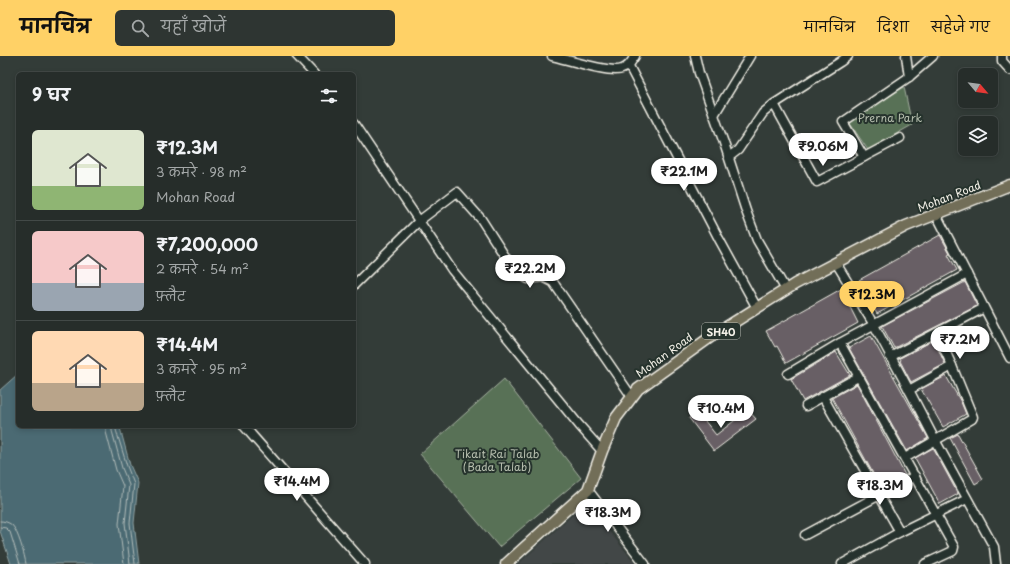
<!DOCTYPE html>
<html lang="hi">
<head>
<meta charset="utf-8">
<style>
	:root { --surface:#262d2a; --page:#2e3532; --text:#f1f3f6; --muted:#a4a8a8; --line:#424947; --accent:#ffd166 }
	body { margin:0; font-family:"Playpen Sans","Playpen Sans Deva",sans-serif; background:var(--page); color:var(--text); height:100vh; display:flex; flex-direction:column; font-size:15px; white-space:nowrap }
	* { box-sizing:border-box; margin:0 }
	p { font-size:13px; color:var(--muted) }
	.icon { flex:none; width:22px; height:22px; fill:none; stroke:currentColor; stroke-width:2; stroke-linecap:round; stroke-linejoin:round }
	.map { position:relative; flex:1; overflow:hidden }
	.details { position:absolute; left:16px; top:16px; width:340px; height:356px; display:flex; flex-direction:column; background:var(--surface); border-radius:6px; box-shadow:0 2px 6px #0003,0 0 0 1px var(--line) }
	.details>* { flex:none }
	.needle { width:26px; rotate:119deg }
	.controls { position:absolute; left:958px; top:12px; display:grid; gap:8px }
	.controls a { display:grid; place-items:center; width:40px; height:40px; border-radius:6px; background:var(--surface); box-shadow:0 2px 6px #0003,0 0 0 1px var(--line); font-size:20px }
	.price { position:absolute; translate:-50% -34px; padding:0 9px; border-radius:14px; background:#fff; color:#222; font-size:13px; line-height:26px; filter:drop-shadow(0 1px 2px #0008) }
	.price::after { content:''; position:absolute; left:50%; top:24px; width:12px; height:9px; margin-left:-6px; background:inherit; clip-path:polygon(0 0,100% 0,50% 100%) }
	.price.current { background:var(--accent); color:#111 }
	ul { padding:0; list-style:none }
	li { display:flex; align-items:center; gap:12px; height:100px; padding:0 16px }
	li+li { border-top:1px solid var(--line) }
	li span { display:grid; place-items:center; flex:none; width:112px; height:80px; border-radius:6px; color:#555 }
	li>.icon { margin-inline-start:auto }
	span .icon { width:48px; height:48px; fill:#fffc; stroke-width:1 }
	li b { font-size:17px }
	h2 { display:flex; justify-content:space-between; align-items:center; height:48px; padding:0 16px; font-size:17px }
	header { display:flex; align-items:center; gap:24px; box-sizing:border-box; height:56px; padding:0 20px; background:var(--accent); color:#111 }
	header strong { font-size:19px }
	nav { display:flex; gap:22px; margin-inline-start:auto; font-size:14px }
	.search { width:280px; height:36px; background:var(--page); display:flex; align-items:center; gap:10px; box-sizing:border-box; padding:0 14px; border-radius:6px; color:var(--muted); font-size:15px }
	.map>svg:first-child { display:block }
	.built { fill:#434646 }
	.green { fill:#587157; stroke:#a6b1a0 }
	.water { fill:#4c6b73; stroke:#8fa1a2 }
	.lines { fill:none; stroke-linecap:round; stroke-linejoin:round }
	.shore { stroke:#b1bbb9; stroke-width:1 }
	.building { fill:#685f65; stroke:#f4f1e8 }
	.minor-casing { stroke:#f4f1e8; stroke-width:11 }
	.major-casing { stroke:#f4f1e8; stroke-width:13 }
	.minor { stroke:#26332d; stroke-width:8 }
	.major { stroke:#726e59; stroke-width:10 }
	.labels { text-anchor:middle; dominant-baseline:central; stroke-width:4; stroke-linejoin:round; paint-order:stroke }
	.shield { fill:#26332d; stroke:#b6b8b0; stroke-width:1 }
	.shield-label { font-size:10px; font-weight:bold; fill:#f4f1e8 }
	.park-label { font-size:11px; fill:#b6beae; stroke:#26332d }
	.street-label { font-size:11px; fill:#f4f1e8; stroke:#26332d }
</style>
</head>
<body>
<header>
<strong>मानचित्र</strong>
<div class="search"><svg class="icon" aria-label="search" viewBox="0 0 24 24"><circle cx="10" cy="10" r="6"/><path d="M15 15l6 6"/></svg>यहाँ खोजें</div>
<nav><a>मानचित्र</a><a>दिशा</a><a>सहेजे गए</a></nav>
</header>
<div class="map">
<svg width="1010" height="508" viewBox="0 0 1010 508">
	<rect width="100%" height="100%" fill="#333c38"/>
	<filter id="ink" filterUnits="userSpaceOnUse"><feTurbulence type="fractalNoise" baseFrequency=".025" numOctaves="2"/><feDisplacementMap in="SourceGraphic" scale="8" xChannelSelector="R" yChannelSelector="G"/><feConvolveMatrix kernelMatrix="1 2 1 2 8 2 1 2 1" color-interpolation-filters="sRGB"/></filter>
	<g filter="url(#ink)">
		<!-- built -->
		<polygon class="built" points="586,447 636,508 518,508"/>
		<!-- green -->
		<g class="green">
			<polygon points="904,31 912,69 868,94 849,66"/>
			<polygon points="504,323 581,422 499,491 420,398"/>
		</g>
		<!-- water -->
		<polygon class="water" points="18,318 18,370 122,370 120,372 130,409 138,427 134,467 139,508 11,508 0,475 0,334"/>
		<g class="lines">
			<!-- shore -->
			<g class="shore">
				<polyline points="106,370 106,376 116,414 123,430 119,468 124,508"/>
				<polyline points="112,370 112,375 122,412 129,429 125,467 130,508"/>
				<polyline points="117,370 116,374 127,410 134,428 130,467 135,508"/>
				<path d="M0,465C4,465 8,466 12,469C18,475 25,500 26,508"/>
				<polyline points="0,471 6,472 10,476 20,508"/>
			</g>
		</g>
		<!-- building -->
		<g class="building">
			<polygon points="940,179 950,197 948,198 957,214 877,258 859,224"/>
			<polygon points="965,226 977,250 894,292 882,270"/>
			<polygon points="841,233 858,267 786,307 777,290 775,291 766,275"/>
			<polygon points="871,280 928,382 907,395 849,292"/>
			<polygon points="934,284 945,308 911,326 900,305 901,304 900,302"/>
			<polygon points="836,296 850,319 803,345 791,323"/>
			<polygon points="946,320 961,346 966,358 943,371 921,333"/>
			<polygon points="857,328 905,419 881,432 832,342"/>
			<polygon points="748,354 756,363 714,395 689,362 697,355 716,379"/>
			<polygon points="958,378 983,423 975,428 950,382"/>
			<polygon points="933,392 958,438 940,448 915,402"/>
		</g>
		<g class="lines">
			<defs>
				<g id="minor">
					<polyline points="297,0 314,18"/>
					<path d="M552,0C566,3 611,18 622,13C629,11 631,6 635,0"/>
					<polyline points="695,0 699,17 724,87 746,155 757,184 786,234"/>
					<polyline points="906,0 909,21"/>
					<polyline points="1002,0 1002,5 1010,14"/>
					<polyline points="629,10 719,183 757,252"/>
					<polyline points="774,48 817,126 900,82"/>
					<polyline points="714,59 750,0"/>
					<polyline points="354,68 452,214 579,369 602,395"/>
					<polyline points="729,101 738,94 763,57 774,48 840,6 848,0"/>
					<polyline points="864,101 843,66 909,21 933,0"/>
					<polyline points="936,158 1010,302"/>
					<polyline points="836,207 874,269 909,334 935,384 994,491 996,508"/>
					<polyline points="354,229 419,165 457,136 481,163 515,216 528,223 543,221 553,226 632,341"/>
					<polyline points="937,277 952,310"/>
					<polyline points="840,287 954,491 953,495 925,508"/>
					<polyline points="890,301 984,252"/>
					<polyline points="788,318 840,287 967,218"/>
					<polyline points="823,341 900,476"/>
					<polyline points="806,350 858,321"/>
					<polyline points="244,370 365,508"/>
					<polyline points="905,402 972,363 973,361 952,310 909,334"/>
					<polyline points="588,434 645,508"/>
					<polyline points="805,479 915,420"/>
					<polyline points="842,508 900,476 967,443"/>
				</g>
				<polyline id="major" points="506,508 588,434 602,395 616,362 638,333 712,280 795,228 906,170 1010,129"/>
			</defs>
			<!-- minor casing -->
			<use href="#minor" class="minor-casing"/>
			<!-- major casing -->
			<use href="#major" class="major-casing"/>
			<!-- minor -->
			<use href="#minor" class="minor"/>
			<!-- major -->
			<use href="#major" class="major"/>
		</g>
	</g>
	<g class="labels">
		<!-- shield labels -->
		<rect class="shield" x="702" y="267" width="38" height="16" rx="3"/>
		<g class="shield-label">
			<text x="721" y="275">SH40</text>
		</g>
		<!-- park labels -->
		<g class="park-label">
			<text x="890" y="61">Prerna Park</text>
			<text x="497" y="397">Tikait Rai Talab<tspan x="497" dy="13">(Bada Talab)</tspan></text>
		</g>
		<!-- street labels -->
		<g class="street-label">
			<text transform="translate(949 140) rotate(-21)">Mohan Road</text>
			<text transform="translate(664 299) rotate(-36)">Mohan Road</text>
		</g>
	</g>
</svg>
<div class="controls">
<a><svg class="needle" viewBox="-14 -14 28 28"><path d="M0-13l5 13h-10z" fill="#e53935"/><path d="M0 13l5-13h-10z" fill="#a4a8a8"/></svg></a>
<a><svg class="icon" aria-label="layers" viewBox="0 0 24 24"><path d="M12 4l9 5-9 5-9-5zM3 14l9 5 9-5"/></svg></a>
</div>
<b class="price" style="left:823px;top:111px">₹9.06M</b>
<b class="price" style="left:684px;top:136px">₹22.1M</b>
<b class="price" style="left:530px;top:233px">₹22.2M</b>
<b class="price current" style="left:872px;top:259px">₹12.3M</b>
<b class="price" style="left:960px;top:304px">₹7.2M</b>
<b class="price" style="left:721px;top:373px">₹10.4M</b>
<b class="price" style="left:297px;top:446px">₹14.4M</b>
<b class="price" style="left:880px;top:450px">₹18.3M</b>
<b class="price" style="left:608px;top:477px">₹18.3M</b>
<section class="details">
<h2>9 घर<svg class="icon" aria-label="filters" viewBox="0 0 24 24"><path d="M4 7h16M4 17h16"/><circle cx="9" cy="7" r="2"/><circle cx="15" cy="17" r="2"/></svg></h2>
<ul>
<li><span style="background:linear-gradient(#dfe7d0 70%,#8fb573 0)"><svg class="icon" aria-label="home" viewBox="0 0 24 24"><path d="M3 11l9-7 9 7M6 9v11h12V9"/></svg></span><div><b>₹12.3M</b><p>3 कमरे · 98 m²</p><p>Mohan Road</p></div></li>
<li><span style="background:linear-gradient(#f6c9c9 65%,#9aa5b1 0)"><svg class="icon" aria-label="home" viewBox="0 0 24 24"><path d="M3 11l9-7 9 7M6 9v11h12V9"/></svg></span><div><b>₹7,200,000</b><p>2 कमरे · 54 m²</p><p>फ़्लैट</p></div></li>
<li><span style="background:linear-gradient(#ffd9b3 65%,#b9a48a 0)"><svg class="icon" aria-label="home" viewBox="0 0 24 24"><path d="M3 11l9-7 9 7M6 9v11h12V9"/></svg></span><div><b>₹14.4M</b><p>3 कमरे · 95 m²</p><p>फ़्लैट</p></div></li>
</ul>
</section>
</div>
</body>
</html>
